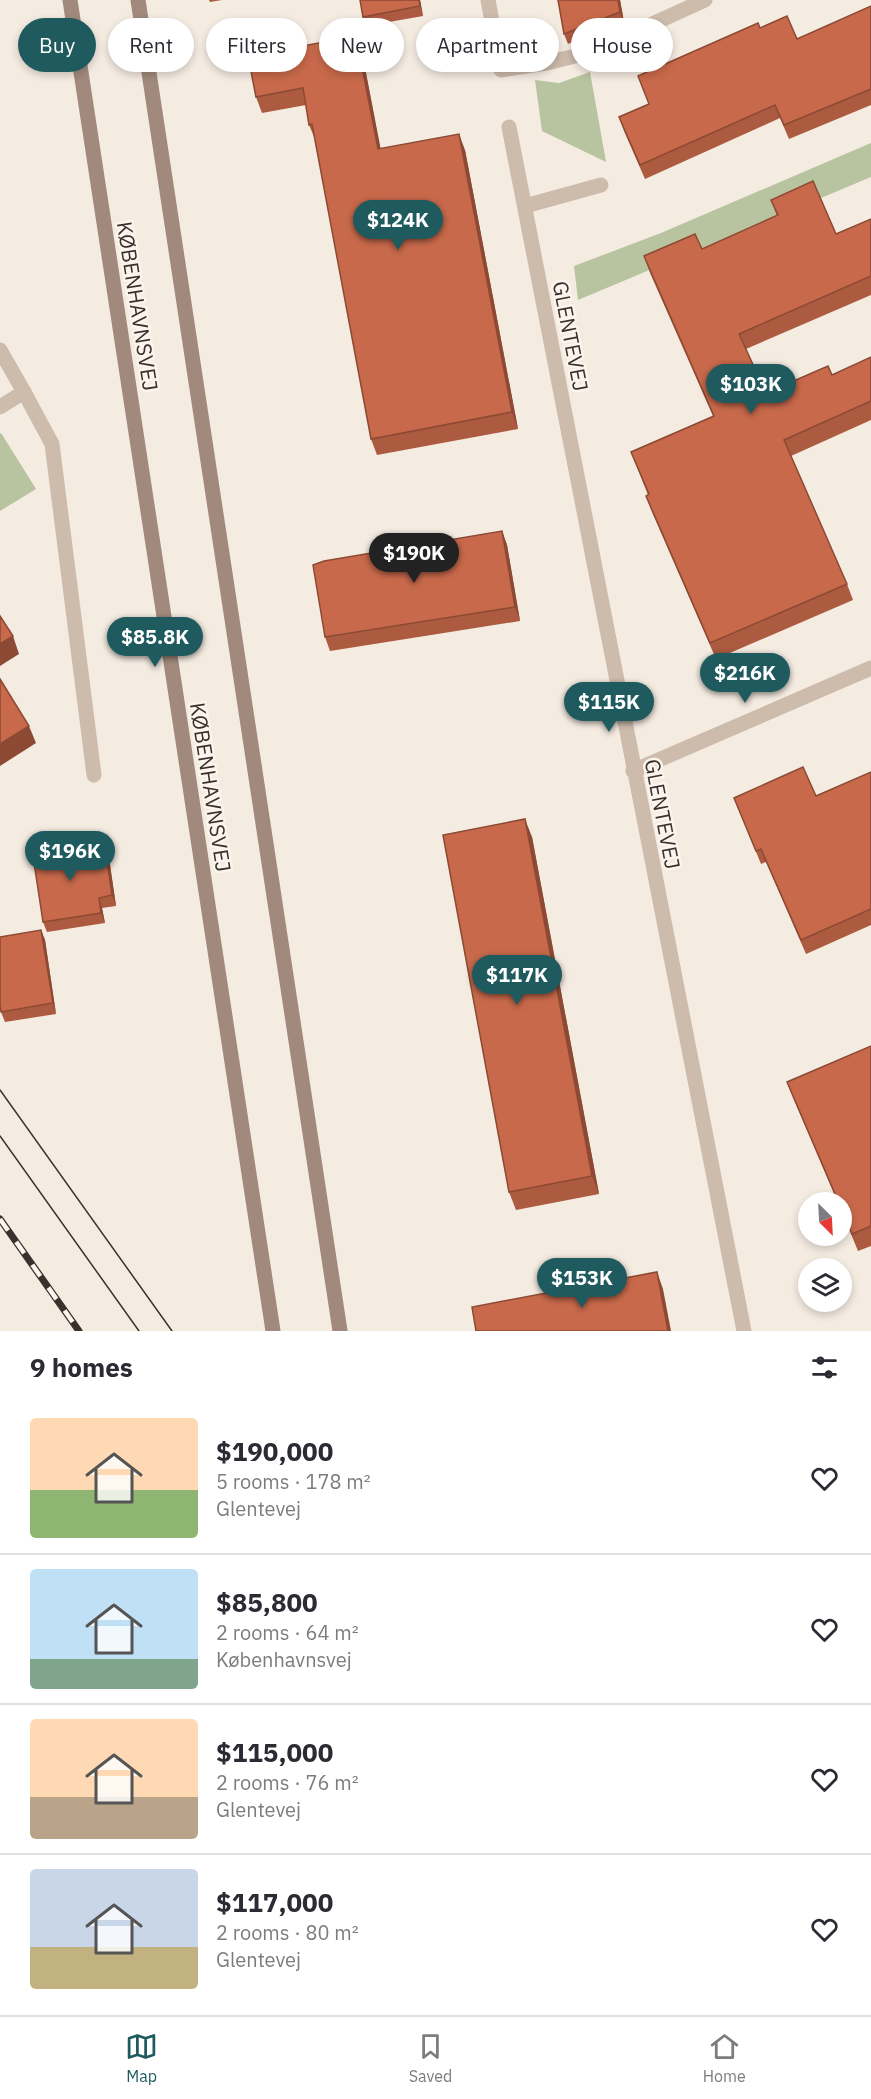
<!DOCTYPE html>
<html lang="en">
<head>
<meta charset="utf-8">
<style>
	:root { --surface:#fff; --page:#f7f7f7; --text:#2b2b33; --muted:#7c7c81; --line:#e1e1e2; --accent:#1f5a5e }
	body { margin:0; font-family:"IBM Plex Sans",sans-serif; background:var(--page); color:var(--text); height:100vh; display:flex; flex-direction:column; font-size:22px; white-space:nowrap }
	* { box-sizing:border-box; margin:0 }
	p { font-size:20px; color:var(--muted) }
	.icon { flex:none; width:33px; height:33px; fill:none; stroke:currentColor; stroke-width:2; stroke-linecap:round; stroke-linejoin:round }
	.map { position:relative; height:1331px; overflow:hidden }
	.sheet { display:flex; flex-direction:column; background:var(--surface); flex:1 }
	.sheet>* { flex:none }
	.top-card { position:absolute; left:18px; top:18px; width:836px; height:54px; display:flex; gap:12px }
	.needle { width:39px; rotate:156deg }
	.tools { position:absolute; left:798px; top:1192px; display:grid; gap:12px }
	.tools a { display:grid; place-items:center; width:54px; height:54px; border-radius:50%; background:var(--surface); box-shadow:0 3px 9px #0003; font-size:30px }
	.price { position:absolute; translate:-50% -51px; padding:0 14px; border-radius:21px; background:var(--accent); color:#fff; font-size:20px; line-height:39px; filter:drop-shadow(0 2px 3px #0008) }
	.price::after { content:''; position:absolute; left:50%; top:36px; width:18px; height:14px; margin-left:-9px; background:inherit; clip-path:polygon(0 0,100% 0,50% 100%) }
	.price.on { background:#222; color:#fff }
	ul { padding:0; list-style:none }
	li { display:flex; align-items:center; gap:18px; height:150px; padding:0 30px }
	li+li { border-top:2px solid var(--line) }
	li span { display:grid; place-items:center; flex:none; width:168px; height:120px; border-radius:6px; color:#555 }
	li>.icon { margin-inline-start:auto }
	span .icon { width:72px; height:72px; fill:#fffc; stroke-width:1 }
	li b { font-size:26px }
	h2 { display:flex; justify-content:space-between; align-items:center; height:72px; padding:0 30px; font-size:26px }
	.tag { padding:0 21px; border-radius:27px; background:var(--surface); box-shadow:0 3px 9px #0003; font-size:21px; line-height:54px }
	.tag.on { background:var(--accent); color:#fff }
	.dock { display:flex; justify-content:space-around; align-items:center; height:84px; border-top:2px solid var(--line); background:var(--surface); font-size:16px; color:var(--muted) }
	.dock a { display:grid; justify-items:center; gap:3px }
	.dock .on { color:var(--accent) }
	.map>svg:first-child { display:block }
	.green { fill:#b8c4a0 }
	.lines { fill:none; stroke-linecap:round; stroke-linejoin:round }
	.service { stroke:#cdbbac; stroke-width:15 }
	.minor { stroke:#cdbbac; stroke-width:15 }
	.secondary { stroke:#a18a7d; stroke-width:15 }
	.tram { stroke:#3b302b; stroke-width:1.5 }
	.rail-casing { stroke:#3b302b; stroke-width:7 }
	.rail { stroke:#fbf5ee; stroke-width:4.5; stroke-dasharray:14; stroke-linecap:butt }
	.wall { fill:#ac5a40 }
	.shaded-wall { fill:#8c4a34 }
	.building { fill:#c8694b; stroke:#8c4a34; stroke-width:1.5 }
	.labels { text-anchor:middle; dominant-baseline:central; stroke-width:5; stroke-linejoin:round; paint-order:stroke }
	.street-label { font-size:21px; fill:#3b302b; stroke:#fbf5ee }
</style>
</head>
<body>
<div class="map">
<svg width="871" height="1331" viewBox="0 0 871 1331">
	<rect width="100%" height="100%" fill="#f4ebe1"/>
	<!-- green -->
	<g class="green">
		<polygon points="590,72 606,162 542,131 535,80 559,83"/>
		<polygon points="871,143 871,177 578,300 574,266 661,233"/>
		<polygon points="1,433 36,489 0,511 0,434"/>
	</g>
	<g class="lines">
		<!-- service -->
		<g class="service">
			<polyline points="525,206 601,185"/>
			<polyline points="0,407 24,392 52,444 94,775"/>
		</g>
		<!-- minor -->
		<g class="minor">
			<polyline points="488,0 501,70 547,63 591,52 705,0"/>
			<polyline points="509,127 744,1331"/>
			<polyline points="0,350 24,392"/>
			<polyline points="633,771 871,668"/>
		</g>
		<!-- secondary -->
		<g class="secondary">
			<polyline points="70,0 273,1331"/>
			<polyline points="138,0 340,1331"/>
		</g>
		<!-- tram -->
		<g class="tram">
			<polyline points="0,1090 172,1331"/>
			<polyline points="0,1136 139,1331"/>
		</g>
		<defs>
			<polyline id="rail" points="0,1219 79,1331"/>
		</defs>
		<!-- rail casing -->
		<use href="#rail" class="rail-casing"/>
		<!-- rail -->
		<use href="#rail" class="rail"/>
	</g>
	<!-- wall -->
	<g class="wall">
		<polygon points="209,0 222,0 210,2"/>
		<polygon points="420,0 423,16 366,26 363,17"/>
		<polygon points="620,0 624,22 568,44 564,34"/>
		<polygon points="871,6 871,105 789,139 780,118 645,179 624,131 619,117 649,104 638,76 760,28 797,39"/>
		<polygon points="362,52 380,149 465,150 518,429 377,455 371,439 315,139 309,125 306,105 262,113 256,97"/>
		<polygon points="771,200 836,234 871,219 871,295 746,349 766,393 832,375 871,357 871,420 791,456 847,584 853,600 716,659 652,512 646,496 648,495 631,452 713,416 650,273 644,256 702,249 777,216"/>
		<polygon points="502,531 507,545 520,621 330,651 325,637"/>
		<polygon points="871,772 871,925 806,954 766,862 761,864 734,798 816,796"/>
		<polygon points="532,837 599,1194 516,1210 509,1192"/>
		<polygon points="78,852 79,859 106,855 110,865 116,906 102,908 105,923 47,932 43,922"/>
		<polygon points="41,930 45,940 56,1014 5,1022 1,1012"/>
		<polygon points="871,1046 871,1246 858,1251 842,1212 842,1203 838,1203 794,1100 787,1082"/>
	</g>
	<!-- shaded-wall -->
	<g class="shaded-wall">
		<polygon points="419,0 420,0 423,16 420,6"/>
		<polygon points="618,0 620,0 624,22 620,12"/>
		<polygon points="356,36 362,52 384,166 378,149"/>
		<polygon points="459,134 465,150 518,429 512,412"/>
		<polygon points="502,531 507,545 520,621 515,607"/>
		<polygon points="13,636 19,654 0,666 0,644"/>
		<polygon points="29,726 36,743 0,766 0,744"/>
		<polygon points="525,819 532,837 599,1194 592,1176"/>
		<polygon points="74,842 78,852 80,870 76,859"/>
		<polygon points="106,855 110,865 116,906 112,895"/>
		<polygon points="99,898 102,908 105,923 101,913"/>
		<polygon points="41,930 45,940 56,1014 53,1003"/>
		<polygon points="657,1272 663,1289 671,1331 668,1331"/>
	</g>
	<!-- building -->
	<g class="building">
		<polygon points="360,0 419,0 420,6 363,17"/>
		<polygon points="558,0 618,0 620,12 564,34"/>
		<polygon points="871,6 871,89 784,125 775,105 640,165 619,117 649,104 638,76 758,23 760,28 787,16 797,39"/>
		<polygon points="356,36 378,149 459,134 512,412 371,439 312,124 309,125 303,88 256,97 248,56"/>
		<polygon points="813,181 836,234 871,219 871,276 739,334 766,393 828,366 832,375 871,357 871,401 784,440 847,584 710,643 646,496 649,494 631,452 714,416 644,256 695,234 702,249 778,215 771,200"/>
		<polygon points="502,531 515,607 325,637 313,565 324,561"/>
		<polygon points="0,616 13,636 0,644"/>
		<polygon points="0,679 29,726 0,744"/>
		<polygon points="803,767 816,796 871,772 871,909 801,940 761,849 756,851 734,798"/>
		<polygon points="525,819 592,1176 509,1192 443,835"/>
		<polygon points="74,842 76,859 106,855 112,895 99,898 101,913 43,922 32,849"/>
		<polygon points="41,930 53,1003 1,1012 0,1005 0,937"/>
		<polygon points="871,1046 871,1226 852,1234 842,1209 842,1203 839,1203 787,1082"/>
		<polygon points="657,1272 668,1331 476,1331 472,1307"/>
	</g>
	<g class="labels">
		<!-- street labels -->
		<g class="street-label">
			<text transform="translate(138 306) rotate(81)">KØBENHAVNSVEJ</text>
			<text transform="translate(571 336) rotate(79)">GLENTEVEJ</text>
			<text transform="translate(211 787) rotate(81)">KØBENHAVNSVEJ</text>
			<text transform="translate(663 814) rotate(79)">GLENTEVEJ</text>
		</g>
	</g>
</svg>
<div class="tools">
<a><svg class="needle" viewBox="-14 -14 28 28"><path d="M0-13l5 13h-10z" fill="#e53935"/><path d="M0 13l5-13h-10z" fill="#7c7c81"/></svg></a>
<a><svg class="icon" aria-label="layers" viewBox="0 0 24 24"><path d="M12 4l9 5-9 5-9-5zM3 14l9 5 9-5"/></svg></a>
</div>
<b class="price" style="left:398px;top:251px">$124K</b>
<b class="price" style="left:751px;top:415px">$103K</b>
<b class="price on" style="left:414px;top:584px">$190K</b>
<b class="price" style="left:155px;top:668px">$85.8K</b>
<b class="price" style="left:745px;top:704px">$216K</b>
<b class="price" style="left:609px;top:733px">$115K</b>
<b class="price" style="left:70px;top:882px">$196K</b>
<b class="price" style="left:517px;top:1006px">$117K</b>
<b class="price" style="left:582px;top:1309px">$153K</b>
<div class="top-card">
<a class="tag on">Buy</a>
<a class="tag">Rent</a>
<a class="tag">Filters</a>
<a class="tag">New</a>
<a class="tag">Apartment</a>
<a class="tag">House</a>
</div>
</div>
<section class="sheet">
<h2>9 homes<svg class="icon" aria-label="filters" viewBox="0 0 24 24"><path d="M4 7h16M4 17h16"/><circle cx="9" cy="7" r="2"/><circle cx="15" cy="17" r="2"/></svg></h2>
<ul>
<li><span style="background:linear-gradient(#ffd9b3 60%,#8fb573 0)"><svg class="icon" aria-label="home" viewBox="0 0 24 24"><path d="M3 11l9-7 9 7M6 9v11h12V9"/></svg></span><div><b>$190,000</b><p>5 rooms · 178 m²</p><p>Glentevej</p></div><svg class="icon" aria-label="heart" viewBox="0 0 24 24"><path d="M12 20l-8-8c-3-5 5-10 8-4 3-6 11-1 8 4z"/></svg></li>
<li><span style="background:linear-gradient(#bfe0f5 75%,#7fa58c 0)"><svg class="icon" aria-label="home" viewBox="0 0 24 24"><path d="M3 11l9-7 9 7M6 9v11h12V9"/></svg></span><div><b>$85,800</b><p>2 rooms · 64 m²</p><p>Københavnsvej</p></div><svg class="icon" aria-label="heart" viewBox="0 0 24 24"><path d="M12 20l-8-8c-3-5 5-10 8-4 3-6 11-1 8 4z"/></svg></li>
<li><span style="background:linear-gradient(#ffd9b3 65%,#b9a48a 0)"><svg class="icon" aria-label="home" viewBox="0 0 24 24"><path d="M3 11l9-7 9 7M6 9v11h12V9"/></svg></span><div><b>$115,000</b><p>2 rooms · 76 m²</p><p>Glentevej</p></div><svg class="icon" aria-label="heart" viewBox="0 0 24 24"><path d="M12 20l-8-8c-3-5 5-10 8-4 3-6 11-1 8 4z"/></svg></li>
<li><span style="background:linear-gradient(#c9d6e8 65%,#c2b280 0)"><svg class="icon" aria-label="home" viewBox="0 0 24 24"><path d="M3 11l9-7 9 7M6 9v11h12V9"/></svg></span><div><b>$117,000</b><p>2 rooms · 80 m²</p><p>Glentevej</p></div><svg class="icon" aria-label="heart" viewBox="0 0 24 24"><path d="M12 20l-8-8c-3-5 5-10 8-4 3-6 11-1 8 4z"/></svg></li>
</ul>
</section>
<nav class="dock">
<a class="on"><svg class="icon" aria-label="map" viewBox="0 0 24 24"><path d="M3 6l6-2 6 2 6-2v14l-6 2-6-2-6 2zM9 4v14M15 6v14"/></svg>Map</a>
<a><svg class="icon" aria-label="saved" viewBox="0 0 24 24"><path d="M7 4h10v16l-5-4-5 4z"/></svg>Saved</a>
<a><svg class="icon" aria-label="home" viewBox="0 0 24 24"><path d="M3 11l9-7 9 7M6 9v11h12V9"/></svg>Home</a>
</nav>
</body>
</html>
